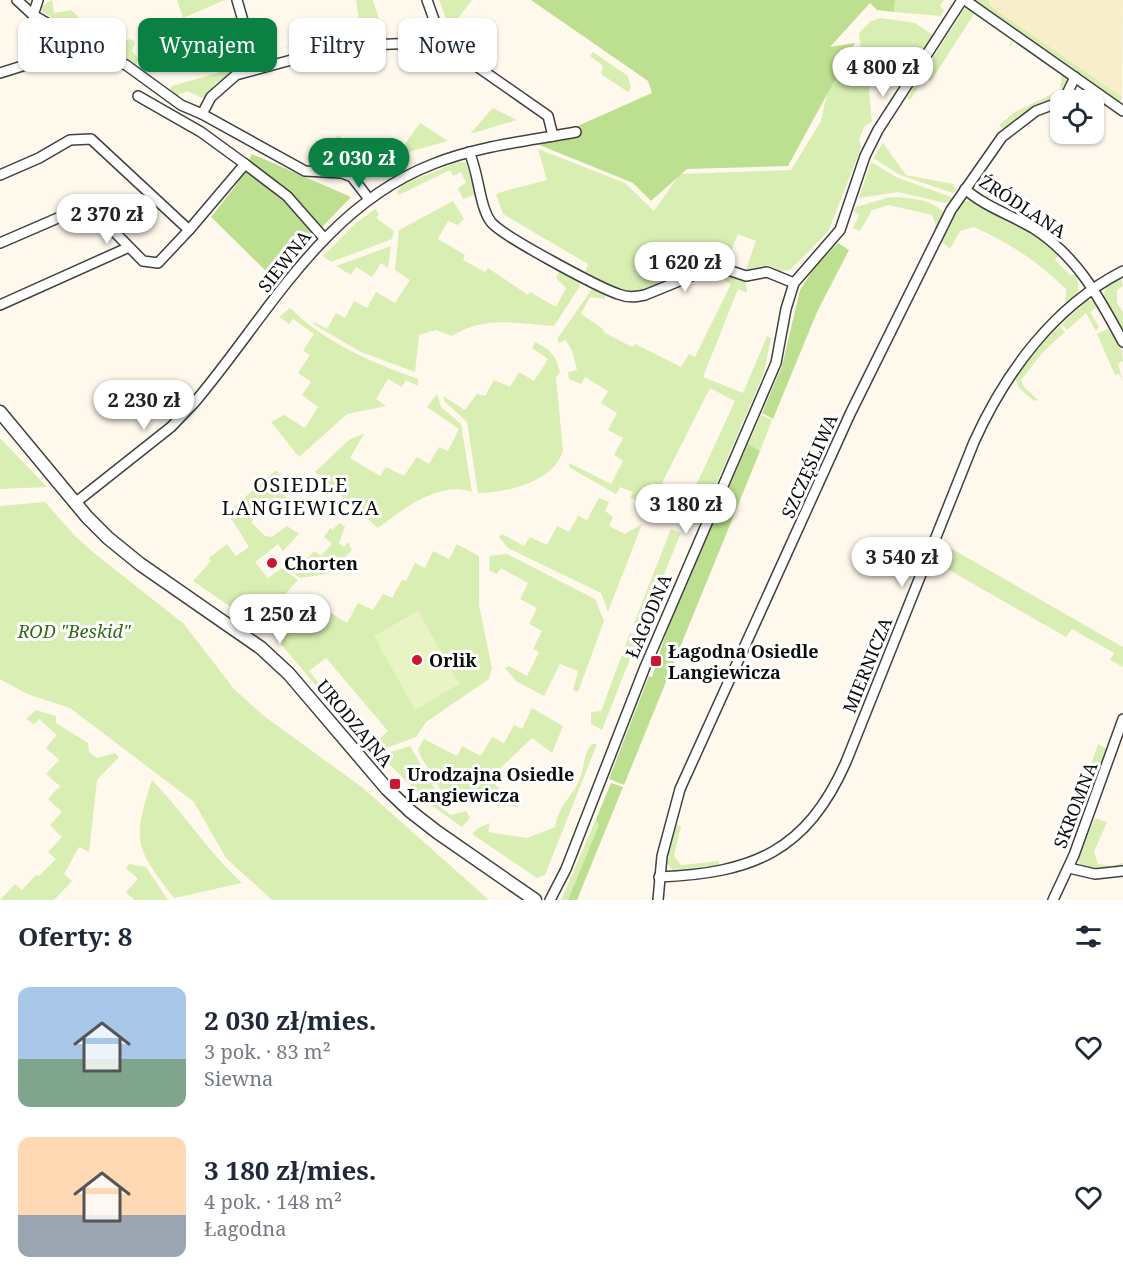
<!DOCTYPE html>
<html lang="pl">
<head>
<meta charset="utf-8">
<style>
	:root { --surface:#fff; --page:#f6f6f7; --text:#1f2937; --muted:#747a83; --accent:#0b8043 }
	body { margin:0; font-family:"Noto Serif",serif; background:var(--page); color:var(--text); height:100vh; display:flex; flex-direction:column; font-size:22px; white-space:nowrap }
	* { box-sizing:border-box; margin:0 }
	p { font-size:20px; color:var(--muted) }
	.icon { flex:none; width:33px; height:33px; fill:none; stroke:currentColor; stroke-width:2; stroke-linecap:round; stroke-linejoin:round }
	.map { position:relative; height:900px; overflow:hidden }
	.sheet { display:flex; flex-direction:column; background:var(--surface); flex:1 }
	.sheet>* { flex:none }
	.guide { position:absolute; left:18px; top:18px; width:600px; height:54px; display:flex; gap:12px }
	.buttons { position:absolute; left:1050px; top:90px; display:grid; gap:12px }
	.buttons a { display:grid; place-items:center; width:54px; height:54px; border-radius:12px; background:var(--surface); box-shadow:0 2px 4px #0004; font-size:30px }
	.price { position:absolute; translate:-50% -51px; padding:0 14px; border-radius:21px; background:#fff; color:#222; font-size:20px; line-height:39px; filter:drop-shadow(0 2px 3px #0008) }
	.price::after { content:''; position:absolute; left:50%; top:36px; width:18px; height:14px; margin-left:-9px; background:inherit; clip-path:polygon(0 0,100% 0,50% 100%) }
	.price.active { background:var(--accent); color:#fff }
	ul { padding:0; list-style:none }
	li { display:flex; align-items:center; gap:18px; height:150px; padding:0 18px }
	li span { display:grid; place-items:center; flex:none; width:168px; height:120px; border-radius:12px; color:#555 }
	li>.icon { margin-inline-start:auto }
	span .icon { width:72px; height:72px; fill:#fffc; stroke-width:1 }
	li b { font-size:26px }
	h2 { display:flex; justify-content:space-between; align-items:center; height:72px; padding:0 18px; font-size:26px }
	.chip { padding:0 21px; border-radius:12px; background:var(--surface); box-shadow:0 2px 4px #0004; font-size:21px; line-height:54px }
	.chip.active { background:var(--accent); color:#fff }
	.map>svg:first-child { display:block }
	.farmland { fill:#f8efca }
	.green { fill:#d8eeb2 }
	.forest { fill:#bde090 }
	.pitch { fill:#e9f4c5 }
	.lines { fill:none; stroke-linecap:round; stroke-linejoin:round }
	.minor-casing { stroke:#404040; stroke-width:12 }
	.tertiary-casing { stroke:#404040; stroke-width:15 }
	.minor { stroke:#fff; stroke-width:9 }
	.tertiary { stroke:#fff; stroke-width:12 }
	.poi-dot { fill:#cb1634; stroke:#fff; stroke-width:2 }
	.labels { text-anchor:middle; dominant-baseline:central; stroke-width:6; stroke-linejoin:round; paint-order:stroke }
	.street-label { font-size:18px; fill:#0d0d0d; stroke:#fff }
	.poi-label { font-size:18px; font-weight:bold; fill:#0d0d0d; stroke:#fff; text-anchor:start }
	.park-label { font-size:18px; font-style:italic; fill:#326b16; stroke:#fff }
	.neighbourhood-label { font-size:20px; letter-spacing:1.5px; fill:#0d0d0d; stroke:#fff }
</style>
</head>
<body>
<div class="map">
<svg width="1123" height="900" viewBox="0 0 1123 900">
	<rect width="100%" height="100%" fill="#fff9ed"/>
	<!-- farmland -->
	<polygon class="farmland" points="988,0 1123,0 1122,97 989,6"/>
	<!-- green -->
	<g class="green">
		<polygon points="52,0 54,13 71,10 78,16 78,21 64,28 52,21 53,19 46,13 43,14 42,6"/>
		<polygon points="177,0 225,0 183,18"/>
		<polygon points="356,0 373,0 382,29 362,31 312,44 307,41 272,51 359,22"/>
		<polygon points="439,0 472,0 450,29"/>
		<polygon points="895,0 944,0 940,6 944,10 941,16 894,12"/>
		<polygon points="975,0 988,0 990,6 1122,97 1119,104"/>
		<polygon points="965,8 1013,39 1011,47 1009,45 1012,40 974,14 931,81 923,80 910,100 907,98"/>
		<path d="M881,18L915,23L934,36L913,67L893,65L874,73L869,90L872,122L865,126L859,139L861,148L828,232L790,270L780,271L768,265L746,270L756,241L738,234L726,263C692,258 669,292 637,292C618,292 601,280 585,272L588,264L503,214L496,195L498,193L547,180L538,149L625,183L654,211L680,174L791,170L821,121L829,84L839,76L855,75C867,63 860,49 859,33L871,21Z"/>
		<polygon points="131,39 135,42 132,51 138,58 136,66 105,51 108,46"/>
		<polygon points="593,52 628,76 631,87 628,92 601,74 603,66 590,56"/>
		<polygon points="1038,56 1066,76 1069,86 1062,96 1009,127 1002,128 999,125 1015,112 1060,90 1062,75"/>
		<polygon points="231,69 236,72 216,83 204,99 187,91 175,96 168,92 172,86"/>
		<polygon points="493,108 517,120 470,134"/>
		<polygon points="420,123 448,141 397,155"/>
		<polygon points="338,135 357,149 357,157 349,167 328,166 319,159"/>
		<polygon points="883,143 906,175 953,184 956,191 953,193 900,175 873,158"/>
		<polygon points="458,162 466,162 476,194 463,199 458,188 466,183 461,172 453,176 450,170 399,195 397,192 402,185"/>
		<polygon points="871,162 896,177 951,197 953,200 945,203 898,192 859,198"/>
		<path d="M890,197C910,198 931,198 945,214L938,227L934,229L936,225L932,215L889,205L872,210L860,231L853,228L859,215L854,211L856,207Z"/>
		<path d="M964,200L977,203L1007,222L1034,234L1059,253L1055,260L1070,275H1075C1085,293 1072,301 1059,313L1056,311L1066,303V289C1038,262 1010,243 974,227L960,231L950,249L941,241Z"/>
		<path d="M453,201L464,219L458,225L448,221L438,239L465,255L463,260L485,272L488,268L528,295L530,292L556,307L566,288L556,278L560,270L578,279L580,286L554,326C518,324 486,315 452,336L436,330L419,335L415,372L361,352L313,324L314,322L327,329L336,313L345,318L354,301L367,308L376,292L395,303L410,280L395,270L399,230Z"/>
		<polygon points="375,209 379,214 376,218 394,231 392,239 331,262 323,256 356,223"/>
		<polygon points="391,246 388,268 381,263 372,277 356,267 351,275 336,266"/>
		<polygon points="718,270 746,282 747,293 738,289 703,377 743,393 767,336 771,338 764,373 698,526 681,518 735,401 710,388 651,505 630,498 633,492 620,487 616,494 570,468 569,463 611,484 623,461 614,455 623,438 608,430 617,413 601,403 608,391 585,377 581,384 569,379 568,372 577,370 572,351 566,340 558,343 558,338 594,286 607,293 604,299 590,297 581,314 603,329 605,333 632,347 635,344 681,367 689,354 695,357 731,284 710,272"/>
		<path d="M1121,278L1123,286L1117,290V303L1123,312V334C1112,315 1088,287 1121,278Z"/>
		<polygon points="1088,300 1094,301 1098,306 1090,312 1099,327 1096,331 1086,313 1067,330 1062,324"/>
		<path d="M290,308C327,344 371,362 418,379V386L406,380L402,387L388,379L376,399L386,406L347,414L299,457L271,422L284,415L305,428L318,407L302,395L311,382L298,373L310,355L303,351L314,334L293,319L289,324L279,317Z"/>
		<polygon points="1060,326 1065,332 1043,352 1021,380 1023,386 1038,400 1034,401 1019,388 1015,377 1026,359"/>
		<path d="M1107,329C1119,335 1123,349 1123,361L1118,364L1123,382L1119,374L1115,375L1097,334Z"/>
		<path d="M535,342C551,350 557,356 560,373L556,377L563,451C553,483 507,492 478,493L467,422L445,402L443,396L465,410L477,394L485,396L494,380L510,387L519,372L534,381L548,359L532,348Z"/>
		<path d="M437,394L441,407L461,424L472,492C440,480 403,509 378,528L315,472L350,439L364,434L350,458L380,476L386,467L404,476L417,457L429,464L439,447L448,451L459,429L427,407Z"/>
		<polygon points="761,415 772,420 760,451 748,444"/>
		<polygon points="0,438 47,487 0,489"/>
		<path d="M276,470L288,484L281,491L287,498L278,503H267L254,514L252,523L265,536L272,537L287,526L299,534L283,551L278,544L255,562L268,578L282,568L298,580L257,625L193,581L211,561L209,558L227,544L236,556L249,547C241,535 236,524 227,513Z"/>
		<polygon points="599,498 609,502 605,511 613,517 609,526 625,534 642,524 608,612 601,593 508,548 499,537 502,534 524,546 530,537 547,545 557,526 569,532 578,516 587,520"/>
		<polygon points="45,502 75,536 94,553 184,624 234,689 264,716 363,788 489,900 272,900 226,858 194,802 70,708 27,694 0,679 0,506"/>
		<polygon points="340,523 345,527 339,543 344,547 348,542 352,550 327,574 300,578 285,567 309,557 314,551 321,556 332,544 324,537 330,528 332,530"/>
		<polygon points="671,529 681,533 642,628 634,623"/>
		<polygon points="457,544 479,556 479,605 492,668 489,679 426,722 416,737 376,752 372,746 388,731 326,658 309,671 330,697 328,700 265,625 287,605 324,622 331,613 347,623 358,603 373,610 383,594 392,598 402,580 406,581 415,563 425,568 433,551 449,559"/>
		<polygon points="945,545 1123,647 1123,667 1110,660 1114,653 1072,629 1066,637 937,563 935,566 931,562"/>
		<polygon points="507,554 595,599 604,621 578,692 573,690 578,671 560,664 544,696 516,681 505,668 509,666 527,676 539,652 533,649 542,631 529,624 537,608 520,599 528,583 501,568 497,574 489,570 490,556"/>
		<polygon points="630,633 639,636 602,730 591,724 591,712 601,711"/>
		<polygon points="532,708 563,726 552,753 532,738 489,779 519,807 443,794 420,755 418,749 424,739 457,756 462,746 481,756 492,737 504,743 514,725 522,729"/>
		<polygon points="36,710 56,716 56,723 88,743 89,752 97,758 115,753 119,757 97,780 89,852 79,847 64,874 72,881 54,900 0,900 15,884 22,890 36,875 39,876 56,859 48,852 62,837 50,825 62,812 48,799 60,786 46,774 59,760 46,748 57,735 39,719 34,724 26,719"/>
		<path d="M592,744H597L545,875L537,878L472,834L478,828L490,823L488,832L527,838L555,827C559,803 575,795 581,775C585,764 583,754 592,744Z"/>
		<polygon points="1098,744 1107,749 1088,799 1081,796"/>
		<polygon points="410,746 435,789 429,799 451,815 466,811 470,818 462,827 427,802 380,755"/>
		<path d="M152,780C184,813 208,852 242,883L174,898C135,847 132,842 152,780Z"/>
		<path d="M1095,818L1107,822L1094,852L1098,864L1112,866L1123,863V866C1110,871 1089,874 1079,863V855Z"/>
		<polygon points="596,819 600,824 568,900 561,900"/>
		<polygon points="674,825 681,826 674,856 681,865 719,861 719,865 673,870 667,863"/>
		<polygon points="129,864 146,867 168,900 134,900 126,892 138,879 126,868"/>
	</g>
	<!-- forest -->
	<g class="forest">
		<polygon points="531,0 895,0 894,12 877,10 870,3 830,47 855,43 788,166 687,169 651,201 633,183 537,144 652,93 648,81"/>
		<polygon points="252,154 351,197 273,278 211,217 237,184"/>
		<polygon points="838,243 849,250 817,312 773,419 762,413 782,366 800,290 814,268"/>
		<polygon points="748,444 760,451 624,785 609,779 649,676 652,677 668,627"/>
		<polygon points="611,783 623,787 577,900 568,900 599,825 596,819"/>
	</g>
	<!-- pitch -->
	<polygon class="pitch" points="418,611 459,684 415,710 374,636"/>
	<g class="lines">
		<defs>
			<g id="minor">
				<polyline points="17,0 33,15"/>
				<polyline points="38,0 33,15 102,55 126,65 181,105 202,114"/>
				<polyline points="237,0 257,69"/>
				<polyline points="427,0 442,42"/>
				<polyline points="965,0 1123,111"/>
				<polyline points="0,73 48,58"/>
				<polyline points="138,96 201,132 245,164"/>
				<polyline points="1064,100 1075,77"/>
				<path d="M469,152C479,173 479,206 491,222C502,236 598,287 618,294C628,298 635,297 645,295L716,266L746,276L767,272L794,283"/>
				<polyline points="0,175 39,158 70,140 91,139 189,230 245,164 287,196 324,238"/>
				<path d="M965,189C984,206 1011,215 1033,228C1077,256 1099,297 1123,342"/>
				<polyline points="369,199 352,177 342,173 305,171 202,114 211,97 236,75 343,46 442,42 548,116 553,136"/>
				<polyline points="0,243 88,205 143,261 158,263 189,230"/>
				<polyline points="0,305 127,248"/>
				<path d="M75,503L171,427L194,403C267,317 322,207 433,164C478,146 528,141 576,132"/>
				<polyline points="1069,868 1095,874 1123,871"/>
				<path d="M659,877C753,873 806,852 846,762L974,442C1005,373 1054,306 1123,271"/>
				<polyline points="550,900 566,869 645,667 776,363 786,309 794,283 840,230 865,156 878,130 962,0"/>
				<polyline points="658,900 662,856 680,789 850,414 951,210 1002,137 1036,111 1060,102"/>
				<polyline points="1053,900 1074,855 1123,719"/>
			</g>
			<polyline id="tertiary" points="0,412 87,517 108,538 140,564 261,648 289,674 387,789 410,811 437,832 535,900"/>
		</defs>
		<!-- minor casing -->
		<use href="#minor" class="minor-casing"/>
		<!-- tertiary casing -->
		<use href="#tertiary" class="tertiary-casing"/>
		<!-- minor -->
		<use href="#minor" class="minor"/>
		<!-- tertiary -->
		<use href="#tertiary" class="tertiary"/>
	</g>
	<!-- markers -->
	<g class="poi-dot">
		<circle cx="272" cy="563" r="6"/>
		<circle cx="417" cy="660" r="6"/>
		<rect x="650" y="655" width="12" height="12" rx="3"/>
		<rect x="389" y="778" width="12" height="12" rx="3"/>
	</g>
	<g class="labels">
		<!-- street labels -->
		<g class="street-label">
			<text transform="translate(1023 206) rotate(33)">ŹRÓDLANA</text>
			<text transform="translate(284 261) rotate(-52)">SIEWNA</text>
			<text transform="translate(809 466) rotate(-66)">SZCZĘŚLIWA</text>
			<text transform="translate(648 616) rotate(-67)">ŁAGODNA</text>
			<text transform="translate(867 665) rotate(-68)">MIERNICZA</text>
			<text transform="translate(355 723) rotate(50)">URODZAJNA</text>
			<text transform="translate(1075 805) rotate(-69)">SKROMNA</text>
		</g>
		<!-- poi labels -->
		<g class="poi-label">
			<text x="284" y="563">Chorten</text>
			<text x="668" y="651">Łagodna Osiedle<tspan x="668" dy="21">Langiewicza</tspan></text>
			<text x="429" y="660">Orlik</text>
			<text x="407" y="774">Urodzajna Osiedle<tspan x="407" dy="21">Langiewicza</tspan></text>
		</g>
		<!-- park labels -->
		<g class="park-label">
			<text x="74" y="631">ROD "Beskid"</text>
		</g>
		<!-- neighbourhood labels -->
		<g class="neighbourhood-label">
			<text x="301" y="484">OSIEDLE<tspan x="301" dy="23">LANGIEWICZA</tspan></text>
		</g>
	</g>
</svg>
<div class="buttons">
<a><svg class="icon" aria-label="locate" viewBox="0 0 24 24"><circle cx="12" cy="12" r="6"/><path d="M12 2v4M12 18v4M2 12h4M18 12h4"/></svg></a>
</div>
<b class="price" style="left:883px;top:98px">4 800 zł</b>
<b class="price active" style="left:359px;top:189px">2 030 zł</b>
<b class="price" style="left:107px;top:245px">2 370 zł</b>
<b class="price" style="left:685px;top:293px">1 620 zł</b>
<b class="price" style="left:144px;top:431px">2 230 zł</b>
<b class="price" style="left:686px;top:535px">3 180 zł</b>
<b class="price" style="left:902px;top:588px">3 540 zł</b>
<b class="price" style="left:280px;top:645px">1 250 zł</b>
<div class="guide">
<a class="chip">Kupno</a>
<a class="chip active">Wynajem</a>
<a class="chip">Filtry</a>
<a class="chip">Nowe</a>
</div>
</div>
<section class="sheet">
<h2>Oferty: 8<svg class="icon" aria-label="filters" viewBox="0 0 24 24"><path d="M4 7h16M4 17h16"/><circle cx="9" cy="7" r="2"/><circle cx="15" cy="17" r="2"/></svg></h2>
<ul>
<li><span style="background:linear-gradient(#a9c7e8 60%,#7fa58c 0)"><svg class="icon" aria-label="home" viewBox="0 0 24 24"><path d="M3 11l9-7 9 7M6 9v11h12V9"/></svg></span><div><b>2 030 zł/mies.</b><p>3 pok. · 83 m²</p><p>Siewna</p></div><svg class="icon" aria-label="heart" viewBox="0 0 24 24"><path d="M12 20l-8-8c-3-5 5-10 8-4 3-6 11-1 8 4z"/></svg></li>
<li><span style="background:linear-gradient(#ffd9b3 65%,#9aa5b1 0)"><svg class="icon" aria-label="home" viewBox="0 0 24 24"><path d="M3 11l9-7 9 7M6 9v11h12V9"/></svg></span><div><b>3 180 zł/mies.</b><p>4 pok. · 148 m²</p><p>Łagodna</p></div><svg class="icon" aria-label="heart" viewBox="0 0 24 24"><path d="M12 20l-8-8c-3-5 5-10 8-4 3-6 11-1 8 4z"/></svg></li>
</ul>
</section>
</body>
</html>
